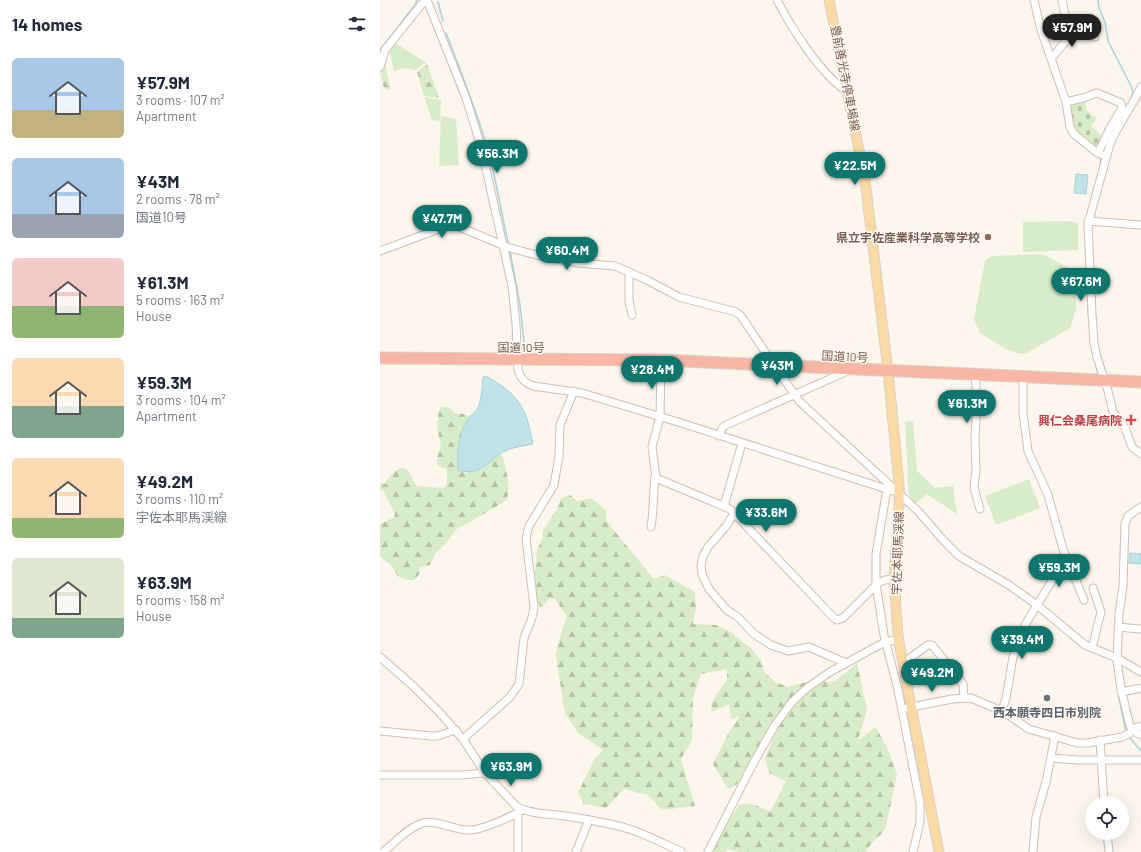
<!DOCTYPE html>
<html lang="en">
<head>
<meta charset="utf-8">
<style>
	:root { --surface:#fff; --page:#f6f6f7; --text:#1f2937; --muted:#747a83; --accent:#0f766e }
	body { margin:0; font-family:Barlow,"Noto Sans JP",sans-serif; background:var(--page); color:var(--text); height:100vh; display:flex; flex-direction:column; font-size:15px; white-space:nowrap }
	* { box-sizing:border-box; margin:0 }
	p { font-size:13px; color:var(--muted) }
	.icon { flex:none; width:22px; height:22px; fill:none; stroke:currentColor; stroke-width:2; stroke-linecap:round; stroke-linejoin:round }
	.map { position:relative; flex:1; overflow:hidden }
	.side { display:flex; flex-direction:column; background:var(--surface); width:380px }
	.side>* { flex:none }
	.fabs { position:absolute; left:705px; top:796px; display:grid; gap:8px }
	.fabs a { display:grid; place-items:center; width:44px; height:44px; border-radius:50%; background:var(--surface); box-shadow:0 4px 16px #0002; font-size:20px }
	.price { position:absolute; translate:-50% -34px; padding:0 9px; border-radius:14px; background:var(--accent); color:#fff; font-size:13px; line-height:26px; filter:drop-shadow(0 1px 2px #0008) }
	.price::after { content:''; position:absolute; left:50%; top:24px; width:12px; height:9px; margin-left:-6px; background:inherit; clip-path:polygon(0 0,100% 0,50% 100%) }
	.price.on { background:#222; color:#fff }
	ul { padding:0; list-style:none }
	li { display:flex; align-items:center; gap:12px; height:100px; padding:0 12px }
	li span { display:grid; place-items:center; flex:none; width:112px; height:80px; border-radius:6px; color:#555 }
	li>.icon { margin-inline-start:auto }
	span .icon { width:48px; height:48px; fill:#fffc; stroke-width:1 }
	li b { font-size:17px }
	h2 { display:flex; justify-content:space-between; align-items:center; height:48px; padding:0 12px; font-size:17px }
	main { display:flex; flex:1; min-height:0 }
	.map>svg:first-child { display:block }
	.green { fill:#d8ecc9 }
	.forest { fill:url(#forest-firs) }
	.cemetery { fill:url(#cemetery-stones) }
	.water { fill:#bfe3e8; stroke:#a5d3da }
	.lines { fill:none; stroke-linecap:round; stroke-linejoin:round }
	.stream { stroke:#a5d3da; stroke-width:1.5 }
	.minor-casing { stroke:#d1beb0; stroke-width:9 }
	.major-casing { stroke:#dad1cd; stroke-width:11 }
	.highway-casing { stroke:#dad1cd; stroke-width:13 }
	.minor { stroke:#fff; stroke-width:7 }
	.major { stroke:#fbd9a5; stroke-width:9 }
	.highway { stroke:#f7b7a3; stroke-width:11 }
	.education-dot { fill:#8d6e63; stroke:#fffaf3; stroke-width:1.5 }
	.health-dot { fill:#e0444e; stroke:#fffaf3; stroke-width:1.5 }
	.worship-dot { fill:#6b7280; stroke:#fffaf3; stroke-width:1.5 }
	.labels { text-anchor:middle; dominant-baseline:central; stroke-width:3; stroke-linejoin:round; paint-order:stroke }
	.street-label { font-size:12px; fill:#7a5c4d; stroke:#fffaf3 }
	.education-label { font-size:12px; font-weight:bold; fill:#785e54; stroke:#fffaf3; text-anchor:end }
	.health-label { font-size:12px; font-weight:bold; fill:#be3a42; stroke:#fffaf3; text-anchor:end }
	.worship-label { font-size:12px; font-weight:bold; fill:#5b616d; stroke:#fffaf3 }
</style>
</head>
<body>
<main>
<section class="side">
<h2>14 homes<svg class="icon" aria-label="filters" viewBox="0 0 24 24"><path d="M4 7h16M4 17h16"/><circle cx="9" cy="7" r="2"/><circle cx="15" cy="17" r="2"/></svg></h2>
<ul>
<li><span style="background:linear-gradient(#a9c7e8 65%,#c2b280 0)"><svg class="icon" aria-label="home" viewBox="0 0 24 24"><path d="M3 11l9-7 9 7M6 9v11h12V9"/></svg></span><div><b>¥57.9M</b><p>3 rooms · 107 m²</p><p>Apartment</p></div></li>
<li><span style="background:linear-gradient(#a9c7e8 70%,#9aa5b1 0)"><svg class="icon" aria-label="home" viewBox="0 0 24 24"><path d="M3 11l9-7 9 7M6 9v11h12V9"/></svg></span><div><b>¥43M</b><p>2 rooms · 78 m²</p><p>国道10号</p></div></li>
<li><span style="background:linear-gradient(#f6c9c9 60%,#8fb573 0)"><svg class="icon" aria-label="home" viewBox="0 0 24 24"><path d="M3 11l9-7 9 7M6 9v11h12V9"/></svg></span><div><b>¥61.3M</b><p>5 rooms · 163 m²</p><p>House</p></div></li>
<li><span style="background:linear-gradient(#ffd9b3 60%,#7fa58c 0)"><svg class="icon" aria-label="home" viewBox="0 0 24 24"><path d="M3 11l9-7 9 7M6 9v11h12V9"/></svg></span><div><b>¥59.3M</b><p>3 rooms · 104 m²</p><p>Apartment</p></div></li>
<li><span style="background:linear-gradient(#ffd9b3 75%,#8fb573 0)"><svg class="icon" aria-label="home" viewBox="0 0 24 24"><path d="M3 11l9-7 9 7M6 9v11h12V9"/></svg></span><div><b>¥49.2M</b><p>3 rooms · 110 m²</p><p>宇佐本耶馬渓線</p></div></li>
<li><span style="background:linear-gradient(#dfe7d0 75%,#7fa58c 0)"><svg class="icon" aria-label="home" viewBox="0 0 24 24"><path d="M3 11l9-7 9 7M6 9v11h12V9"/></svg></span><div><b>¥63.9M</b><p>5 rooms · 158 m²</p><p>House</p></div></li>
</ul>
</section>
<div class="map">
<svg width="761" height="852" viewBox="0 0 761 852">
	<defs>
		<pattern id="forest-firs" width="22" height="20" patternUnits="userSpaceOnUse"><rect width="22" height="20" fill="#d8ecc9"/><path d="M5 1l3.5 6h-7zM16 11l3.5 6h-7z" fill="#b4c2a5"/></pattern>
		<pattern id="cemetery-stones" width="16" height="16" patternUnits="userSpaceOnUse"><rect width="16" height="16" fill="#d8ecc9"/><path d="M2 7V4a2 2 0 0 1 4 0v3zM10 15v-3a2 2 0 0 1 4 0v3z" fill="#b4c2a5"/></pattern>
	</defs>
	<rect width="100%" height="100%" fill="#fdf6ec"/>
	<!-- green -->
	<g class="green">
		<polygon points="14,42 46,63 35,70 25,68 14,71 9,49"/>
		<polygon points="44,97 61,100 60,121 52,120"/>
		<polygon points="61,116 76,119 79,165 59,166"/>
		<polygon points="691,221 698,223 698,250 643,252 643,222"/>
		<polygon points="662,254 687,267 696,284 696,310 690,328 645,354 637,353 624,348 600,333 594,319 605,261 608,258 614,256"/>
		<polygon points="533,421 537,471 555,488 573,486 577,514 547,494 535,504 529,494 527,476 528,475 525,422"/>
		<polygon points="649,479 660,508 616,525 605,496"/>
	</g>
	<!-- forest -->
	<g class="forest">
		<polygon points="4,60 11,90 4,88 0,73"/>
		<polygon points="47,64 59,98 44,96 37,72"/>
		<path d="M61,407H69L76,414H83L89,416L78,453L77,468L85,473L97,470L115,457L122,455C127,471 130,484 127,500L85,525L79,527L73,533L67,542L55,554L50,565L40,567L39,574L35,580H26L18,576L11,565L0,557V524L14,517L15,513L3,491L0,490V483L5,484C8,477 21,461 29,472C32,477 32,480 37,486L63,488L67,484V469L57,465C56,458 58,455 60,449C62,442 58,436 57,429C57,423 59,419 58,413Z"/>
		<path d="M190,495L197,501L211,498L226,510L227,521L232,528L274,579L285,575L315,592L316,608L313,624L336,625L349,631L372,649L382,662L384,672L395,682L408,687L430,681L454,682L477,663L487,710L478,740L496,727L507,748L517,774L506,826C502,837 490,841 486,852H358L348,849L345,852H331L338,834L360,805C370,800 381,808 390,812L406,781L389,773L385,758L397,730L356,785L348,789L333,764L348,734L360,716L351,719L349,704L331,712L332,702L347,679V669L321,674L313,698L312,740L301,759L315,806L282,810L268,795L244,789L226,808L204,804L198,793L214,760L223,750L198,733L185,713L176,656L179,640L187,617L175,599L170,598L161,608L157,600L155,574L157,550L163,538V531L178,507L181,498Z"/>
	</g>
	<!-- cemetery -->
	<polygon class="cemetery" points="704,100 707,111 717,118 711,126 724,137 718,149 693,129 688,104"/>
	<!-- water -->
	<g class="water">
		<polygon points="696,174 708,175 706,194 694,193"/>
		<path d="M106,376C139,395 146,406 153,444C144,446 133,447 125,451C109,460 100,477 78,470C77,453 78,433 88,419C91,414 97,412 99,405C102,396 102,386 103,377Z"/>
		<polygon points="750,553 761,554 761,564 749,563"/>
	</g>
	<g class="lines">
		<!-- stream -->
		<g class="stream">
			<polyline points="718,0 719,8 725,22 728,41 751,86 753,92 751,99"/>
			<polyline points="58,2 63,21"/>
			<path d="M66,33C81,72 96,109 108,150C117,182 121,214 129,246"/>
			<polyline points="0,50 35,5 37,0"/>
			<polyline points="723,152 727,142"/>
			<polyline points="720,169 721,157"/>
			<polyline points="130,251 140,305 144,342"/>
			<polyline points="706,267 709,323"/>
			<polyline points="712,349 718,374"/>
			<polyline points="731,415 738,425"/>
			<polyline points="734,661 738,693 746,732"/>
			<polyline points="749,737 761,751"/>
		</g>
		<defs>
			<g id="minor">
				<path d="M397,0C412,29 441,75 468,92"/>
				<polyline points="654,0 661,30 686,102 690,127 694,134 715,151 726,157"/>
				<polyline points="682,0 689,37"/>
				<polyline points="671,59 689,37 706,22 710,23 715,37"/>
				<path d="M0,67L5,50L41,5L47,0L86,98L101,146L132,286L136,324L138,370C140,378 145,383 153,386L202,393L298,422L513,491"/>
				<path d="M761,87C752,107 738,124 730,144L708,224L712,313L714,344L717,357L728,391L733,412L745,428L752,447L761,454"/>
				<polyline points="686,102 703,98 717,93 741,103 742,108 730,128 718,153"/>
				<polyline points="708,221 761,225"/>
				<polyline points="0,251 67,226 75,225 127,247 156,255 198,263 235,266 267,280 299,297 356,312 361,316 394,365 419,401 538,511 563,540 579,556 629,585 657,605 705,645 737,658 761,672"/>
				<polyline points="249,272 249,301 252,315"/>
				<polyline points="281,360 280,417 272,447 276,478 350,509 454,618 457,620 463,618 499,582 505,580 514,579"/>
				<polyline points="595,374 597,401 595,438 596,469 594,488 600,509"/>
				<polyline points="643,377 643,413 648,451 668,495 683,549 704,600"/>
				<polyline points="339,436 342,428 346,425 470,370"/>
				<polyline points="507,489 496,554 496,584 504,635 518,690 540,803 540,822 533,852"/>
				<polyline points="344,506 362,443"/>
				<polyline points="761,507 748,516 745,524 743,586 739,614 737,661 741,689 750,726 753,731 761,735"/>
				<polyline points="354,513 347,525 328,547 323,556 321,565 322,574 329,589 347,610 358,617 374,634 391,645 408,651 429,647 466,663"/>
				<path d="M271,527C274,510 273,493 275,476"/>
				<polyline points="738,627 761,629"/>
				<polyline points="712,648 721,612 713,588"/>
				<path d="M0,657L32,685L59,712L83,739L105,773L137,807C151,814 169,814 185,816C200,818 215,821 230,824C256,829 278,841 302,852"/>
				<polyline points="523,663 548,645 552,645 583,684 584,698"/>
				<polyline points="741,692 761,688"/>
				<polyline points="527,708 572,699 591,698 624,712 649,729 697,743 708,743 742,737 750,733 754,728 761,726"/>
				<polyline points="622,711 626,698 633,657 645,625 673,579 687,560"/>
				<polyline points="0,731 51,736 57,736 76,730"/>
				<polyline points="83,739 130,697 139,684 144,638 152,618 154,607 146,538 149,526 174,485 179,456 180,425 194,391"/>
				<polyline points="720,740 724,803"/>
				<polyline points="671,758 698,760 761,760"/>
				<polyline points="0,775 81,775 105,773"/>
				<polyline points="727,833 729,852"/>
				<path d="M3,852C15,843 26,829 40,824C55,818 73,830 88,830C101,831 132,816 143,810"/>
				<polyline points="138,852 138,813"/>
				<polyline points="196,852 209,820"/>
				<polyline points="328,852 374,762 395,725 412,702 427,688 450,672 503,643 518,639"/>
				<polyline points="653,852 656,817 666,782 675,736"/>
			</g>
			<polyline id="major" points="449,0 485,180 508,371 519,484 519,507 514,579 518,637 559,852"/>
			<polyline id="highway" points="0,358 281,360 761,382"/>
		</defs>
		<!-- minor casing -->
		<use href="#minor" class="minor-casing"/>
		<!-- major casing -->
		<use href="#major" class="major-casing"/>
		<!-- highway casing -->
		<use href="#highway" class="highway-casing"/>
		<!-- minor -->
		<use href="#minor" class="minor"/>
		<!-- major -->
		<use href="#major" class="major"/>
		<!-- highway -->
		<use href="#highway" class="highway"/>
	</g>
	<!-- markers -->
	<circle class="education-dot" cx="608" cy="237" r="4"/>
	<path class="health-dot" d="M749 414h4v4h4v4h-4v4h-4v-4h-4v-4h4z"/>
	<circle class="worship-dot" cx="667" cy="698" r="4"/>
	<g class="labels">
		<!-- street labels -->
		<g class="street-label">
			<text transform="translate(466 78) rotate(79)">豊前善光寺停車場線</text>
			<text x="141" y="347">国道10号</text>
			<text transform="translate(465 356) rotate(3)">国道10号</text>
			<text transform="translate(517 553) rotate(-88)">宇佐本耶馬渓線</text>
		</g>
		<!-- education labels -->
		<g class="education-label">
			<text x="600" y="237">県立宇佐産業科学高等学校</text>
		</g>
		<!-- health labels -->
		<g class="health-label">
			<text x="742" y="420">興仁会桑尾病院</text>
		</g>
		<!-- worship labels -->
		<g class="worship-label">
			<text x="667" y="712">西本願寺四日市別院</text>
		</g>
	</g>
</svg>
<div class="fabs">
<a><svg class="icon" aria-label="locate" viewBox="0 0 24 24"><circle cx="12" cy="12" r="6"/><path d="M12 2v4M12 18v4M2 12h4M18 12h4"/></svg></a>
</div>
<b class="price on" style="left:692px;top:48px">¥57.9M</b>
<b class="price" style="left:117px;top:174px">¥56.3M</b>
<b class="price" style="left:475px;top:186px">¥22.5M</b>
<b class="price" style="left:62px;top:239px">¥47.7M</b>
<b class="price" style="left:187px;top:271px">¥60.4M</b>
<b class="price" style="left:701px;top:302px">¥67.6M</b>
<b class="price" style="left:397px;top:386px">¥43M</b>
<b class="price" style="left:272px;top:390px">¥28.4M</b>
<b class="price" style="left:587px;top:424px">¥61.3M</b>
<b class="price" style="left:386px;top:533px">¥33.6M</b>
<b class="price" style="left:679px;top:588px">¥59.3M</b>
<b class="price" style="left:642px;top:660px">¥39.4M</b>
<b class="price" style="left:552px;top:693px">¥49.2M</b>
<b class="price" style="left:131px;top:787px">¥63.9M</b>
</div>
</main>
</body>
</html>
